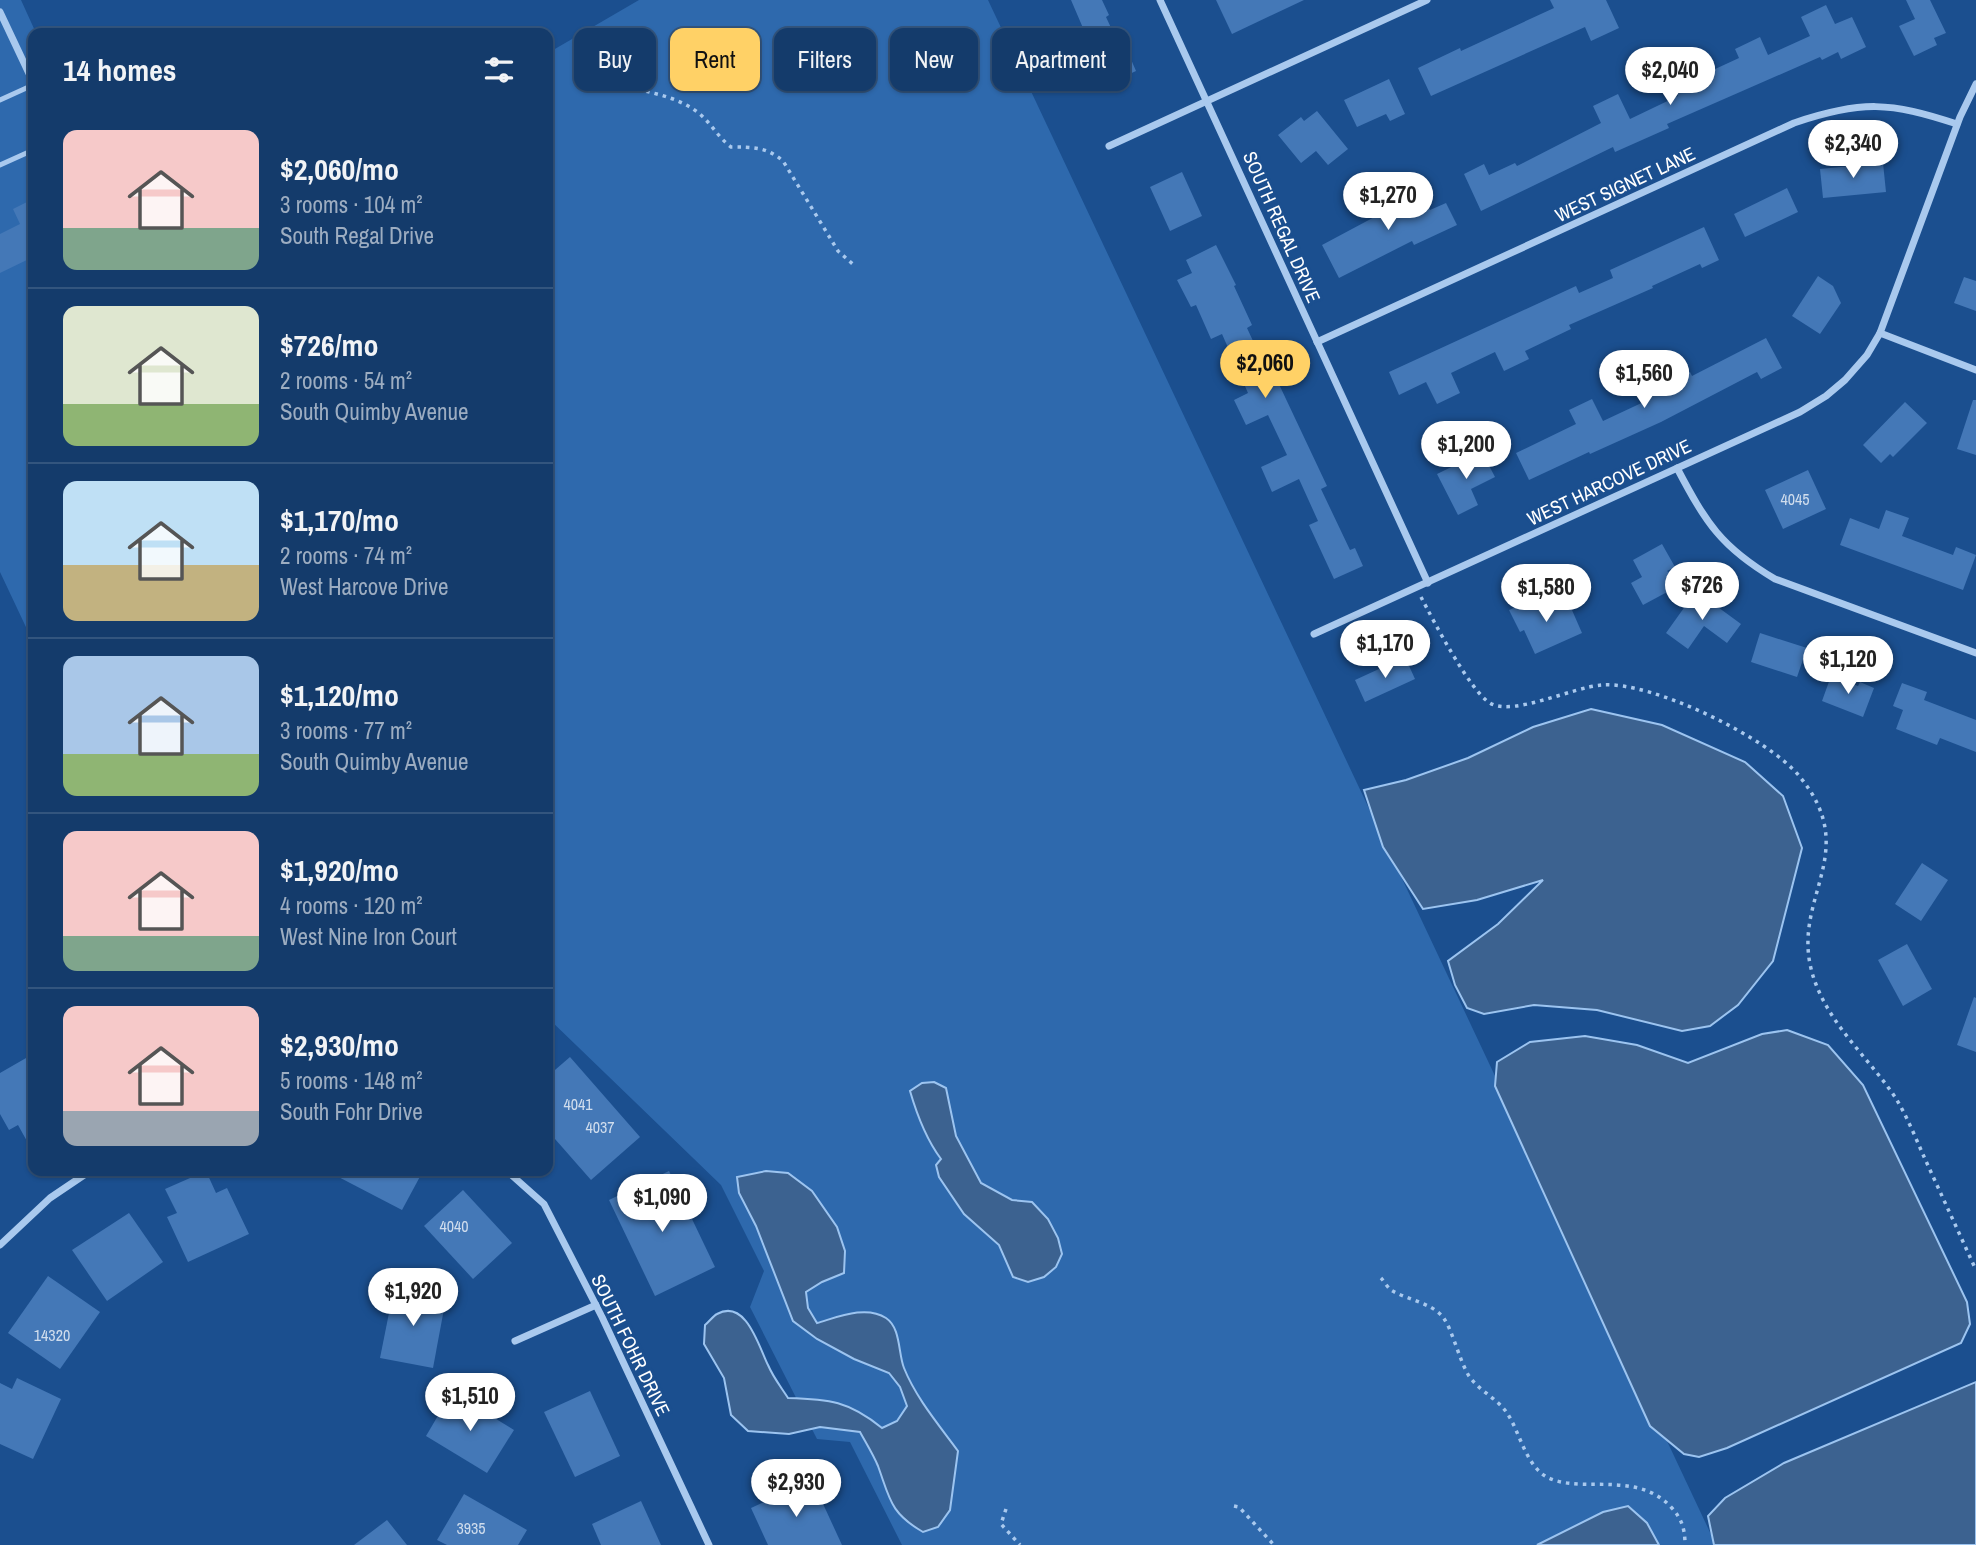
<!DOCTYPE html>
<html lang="en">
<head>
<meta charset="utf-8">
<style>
	:root { --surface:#143b6b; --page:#1d4271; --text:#f1f3f6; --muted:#9dadc1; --line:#33557e; --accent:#ffd166 }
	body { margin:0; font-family:"Archivo Narrow",sans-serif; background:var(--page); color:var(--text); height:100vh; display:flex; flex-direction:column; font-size:26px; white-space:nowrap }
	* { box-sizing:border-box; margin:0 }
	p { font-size:23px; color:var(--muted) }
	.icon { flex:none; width:38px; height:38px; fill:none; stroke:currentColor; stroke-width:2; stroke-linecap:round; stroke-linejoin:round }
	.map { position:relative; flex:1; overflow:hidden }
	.side { position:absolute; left:28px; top:28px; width:525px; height:1148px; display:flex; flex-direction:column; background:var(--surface); border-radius:14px; box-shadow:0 2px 5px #0004,0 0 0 2px var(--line) }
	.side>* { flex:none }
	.guide { position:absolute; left:574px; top:28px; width:665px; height:63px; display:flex; gap:14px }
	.price { position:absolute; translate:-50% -60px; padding:0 16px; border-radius:24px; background:#fff; color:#222; font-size:23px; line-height:46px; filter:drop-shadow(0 2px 4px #0008) }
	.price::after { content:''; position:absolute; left:50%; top:42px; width:21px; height:16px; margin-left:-10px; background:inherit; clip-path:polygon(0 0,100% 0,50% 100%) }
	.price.active { background:var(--accent); color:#111 }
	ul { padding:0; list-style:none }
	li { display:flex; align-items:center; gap:21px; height:175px; padding:0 35px }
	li+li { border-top:2px solid var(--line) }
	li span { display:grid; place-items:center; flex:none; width:196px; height:140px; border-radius:14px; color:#555 }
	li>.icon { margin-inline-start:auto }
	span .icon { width:84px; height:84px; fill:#fffc; stroke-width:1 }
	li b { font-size:30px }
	h2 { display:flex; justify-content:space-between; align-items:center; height:84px; padding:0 35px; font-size:30px }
	.chip { padding:0 24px; border-radius:14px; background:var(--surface); box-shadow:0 2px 5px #0004,0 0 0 2px var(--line); font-size:24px; line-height:63px }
	.chip.active { background:var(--accent); color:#111 }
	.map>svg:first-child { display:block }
	.green { fill:#2e69ad }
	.water { fill:#3c6290; stroke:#9cc4f0; stroke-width:2 }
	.building { fill:#4478b7 }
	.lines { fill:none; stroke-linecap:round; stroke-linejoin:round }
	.path { stroke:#a9c9ee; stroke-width:3.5; stroke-dasharray:3.5 5; stroke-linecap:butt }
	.service { stroke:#a9c9ee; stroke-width:5 }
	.minor { stroke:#a9c9ee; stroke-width:7 }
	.labels { text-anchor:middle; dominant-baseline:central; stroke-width:6; stroke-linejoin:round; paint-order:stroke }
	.number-label { font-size:16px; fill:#d0dded }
	.street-label { font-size:19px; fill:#fff; stroke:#1b4f8f }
</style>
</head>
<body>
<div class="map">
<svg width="1976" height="1545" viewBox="0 0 1976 1545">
	<rect width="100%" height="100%" fill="#1b4f8f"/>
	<!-- green -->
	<g class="green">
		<polygon points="0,0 21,0 36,33 33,33 33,642 0,572"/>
		<polygon points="639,0 988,0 1716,1545 902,1545 850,1442 817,1439 750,1307 764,1271 721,1185 548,1018 548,53"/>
	</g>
	<!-- water -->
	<g class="water">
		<polygon points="1591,709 1662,725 1745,762 1783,796 1802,848 1773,961 1738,1005 1710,1026 1682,1031 1597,1010 1534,1005 1484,1014 1467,1008 1455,985 1448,961 1498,924 1543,880 1477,900 1423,909 1383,847 1364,790 1406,780 1468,758 1533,727"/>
		<polygon points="1787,1030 1828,1045 1863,1085 1967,1302 1970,1324 1961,1343 1727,1448 1699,1457 1684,1454 1650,1426 1495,1086 1497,1062 1530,1042 1585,1036 1637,1045 1688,1063 1762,1034"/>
		<path d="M934,1082L946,1088L956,1136L981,1183L1012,1200L1032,1202L1048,1219L1058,1238L1062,1254L1056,1267L1044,1277L1028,1282L1013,1277L999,1245L964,1214L939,1177L936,1165L941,1159C926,1139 917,1115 910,1091L922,1083Z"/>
		<path d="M766,1171L788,1173L812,1191L837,1227L845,1251L844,1273L822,1282L806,1292L808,1308L817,1323C838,1317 866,1305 886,1318C901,1328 898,1353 904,1368C916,1398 939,1425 958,1451L950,1510L938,1527L923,1532C890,1513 890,1499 878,1466C873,1454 866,1443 860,1432L820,1427L789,1434L748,1431L731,1415L724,1378L704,1344L705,1325C709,1322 713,1316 717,1314C746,1298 759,1347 768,1365C773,1377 781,1387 788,1398C829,1399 849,1401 882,1428L897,1421L907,1406L900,1387L889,1373L854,1359L817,1339L793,1321L756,1226L739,1193L737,1177Z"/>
		<polygon points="1976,1382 1976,1545 1714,1545 1708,1516 1725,1498 1784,1463"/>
		<polygon points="1628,1506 1647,1523 1659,1545 1537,1545 1603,1512"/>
	</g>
	<!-- building -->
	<g class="building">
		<polygon points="1071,0 1102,0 1109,15 1106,17 1119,45 1124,43 1136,71 1106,85 1098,69 1080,77 1069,51 1089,42"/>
		<polygon points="1216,0 1304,0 1232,34"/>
		<polygon points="1550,0 1606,0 1619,28 1591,41 1585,27 1431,96 1418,68 1460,48 1461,51 1554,8"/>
		<polygon points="1906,0 1930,0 1946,33 1934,38 1937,45 1914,56 1899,26 1915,19"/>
		<polygon points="1826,5 1835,24 1852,17 1866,47 1841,59 1838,52 1822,60 1820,57 1667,124 1669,128 1615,152 1613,147 1481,211 1464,174 1484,164 1489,175 1515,163 1517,166 1601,123 1593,106 1618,94 1630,119 1678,96 1674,88 1739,58 1735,49 1760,37 1768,55 1810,36 1801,17"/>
		<polygon points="1389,79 1405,114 1390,121 1386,114 1357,127 1344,100"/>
		<polygon points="1317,111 1348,149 1328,165 1316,151 1301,163 1278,135 1301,117 1304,121"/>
		<polygon points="1883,163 1886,192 1823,198 1820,169"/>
		<polygon points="1182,172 1202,216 1170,231 1150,187"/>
		<polygon points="1419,187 1430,210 1446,203 1457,225 1414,245 1412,241 1339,278 1322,245 1395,206 1392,199"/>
		<polygon points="1787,188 1798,212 1745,237 1734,214"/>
		<polygon points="33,199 33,257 0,273 0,234 20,224 13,209"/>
		<polygon points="1704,227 1719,260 1702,268 1700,264 1652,286 1653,288 1569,325 1571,329 1525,351 1529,359 1504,371 1495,352 1451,373 1460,393 1437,404 1426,382 1399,395 1389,372 1576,286 1579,293 1613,278 1610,270"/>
		<polygon points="1216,245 1236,285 1234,286 1252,325 1247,328 1272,382 1277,380 1327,486 1321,489 1350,550 1355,548 1363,566 1334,579 1309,525 1318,521 1299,479 1272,492 1261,467 1287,455 1268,415 1246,425 1234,400 1248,393 1222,334 1211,339 1196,305 1191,307 1177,280 1192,273 1186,260"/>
		<polygon points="1818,276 1833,286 1841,303 1820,334 1792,316"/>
		<polygon points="1964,277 1976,281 1976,311 1954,303"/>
		<polygon points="1766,338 1782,368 1761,379 1757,372 1661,422 1590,454 1589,452 1529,480 1516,453 1576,424 1569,410 1592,399 1603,421 1650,399 1647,394 1690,372 1692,376"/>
		<polygon points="1973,400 1976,400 1976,455 1957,449"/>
		<polygon points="1905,402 1927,423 1893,457 1890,454 1881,463 1863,445"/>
		<polygon points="1482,452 1495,477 1471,489 1478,505 1458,515 1437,474"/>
		<polygon points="1808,470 1826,509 1783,529 1765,490"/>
		<polygon points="1886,510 1909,518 1902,536 1953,555 1956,547 1976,555 1963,590 1840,545 1850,518 1879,529"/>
		<polygon points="1662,544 1675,567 1667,571 1684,583 1643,605 1631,583 1642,577 1633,560"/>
		<polygon points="1696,591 1741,624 1727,643 1704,626 1688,649 1666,633"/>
		<polygon points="1535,599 1541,613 1568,601 1582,633 1535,654 1524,630 1520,632 1509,610"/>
		<polygon points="1760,633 1807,648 1797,677 1751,662"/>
		<polygon points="1405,657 1415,679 1365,702 1355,680"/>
		<polygon points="1831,676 1858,686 1860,682 1874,688 1863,717 1822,701"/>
		<polygon points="1902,683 1927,692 1924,700 1976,720 1976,752 1940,738 1937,745 1896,729 1903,710 1893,706"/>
		<polygon points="1922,863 1948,880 1921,921 1895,904"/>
		<polygon points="1907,944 1932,989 1903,1006 1878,960"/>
		<polygon points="1974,997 1976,998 1976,1052 1957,1045"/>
		<polygon points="33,1054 33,1152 18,1125 9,1130 0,1114 0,1073"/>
		<polygon points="570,1057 640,1137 591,1180 548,1131 548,1076"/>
		<polygon points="206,1171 216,1193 227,1188 249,1234 188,1262 167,1217 177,1213 165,1189"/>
		<polygon points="327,1171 423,1171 402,1210"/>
		<polygon points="669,1171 715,1267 655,1296 609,1200"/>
		<polygon points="463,1190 512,1243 473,1279 424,1226"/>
		<polygon points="129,1213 163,1262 107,1301 72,1250"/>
		<polygon points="48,1276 100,1312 60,1369 8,1333"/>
		<polygon points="394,1288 446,1298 433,1368 380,1358"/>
		<polygon points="17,1378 61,1399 33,1459 0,1444 0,1383 12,1389"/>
		<polygon points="590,1391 620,1456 575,1477 544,1412"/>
		<polygon points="452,1392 514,1430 487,1473 426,1436"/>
		<polygon points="812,1480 842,1545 768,1545 751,1508"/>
		<polygon points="464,1494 527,1530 518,1545 447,1545 437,1540"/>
		<polygon points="641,1501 661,1545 601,1545 592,1524"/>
		<polygon points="387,1520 407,1545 354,1545"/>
	</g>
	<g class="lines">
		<!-- path -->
		<g class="path">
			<path d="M613,84C642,91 678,95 701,115C712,125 719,138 731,147C752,147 767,147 783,161L838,251L855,266"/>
			<path d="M1421,597C1433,620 1470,691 1490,703C1512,717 1573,687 1602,685C1652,681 1769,738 1800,777C1860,850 1796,894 1810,964C1821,1018 1866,1054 1895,1097C1907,1116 1916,1139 1925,1159C1942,1196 1959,1233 1976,1270"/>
			<path d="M1381,1278C1384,1281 1387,1287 1391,1290C1407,1300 1430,1302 1443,1317C1453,1331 1459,1360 1469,1376C1479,1391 1497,1398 1507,1413C1519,1431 1524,1458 1541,1473C1571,1498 1634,1467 1671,1507C1682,1519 1685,1529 1685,1545"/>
			<polyline points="1234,1506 1239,1507 1274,1545"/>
			<polyline points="1006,1509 1001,1524 1020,1545"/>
		</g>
		<!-- service -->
		<g class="service">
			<polyline points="0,100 33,85"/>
			<polyline points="0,165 31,151 33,146"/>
		</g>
		<!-- minor -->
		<g class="minor">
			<polyline points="1160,0 1428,583"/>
			<polyline points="0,12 33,82"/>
			<polyline points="1109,146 1427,0"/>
			<polyline points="1880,333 1976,370"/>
			<path d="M1317,342L1794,123C1862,100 1890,102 1957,124"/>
			<path d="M1677,468C1706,523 1721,547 1775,579L1976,653"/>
			<polyline points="1314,634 1800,412 1826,396 1845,380 1867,355 1880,333 1960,117 1976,84"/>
			<polyline points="507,1171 544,1204 602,1317 709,1545"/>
			<polyline points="0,1245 50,1198 90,1171"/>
			<polyline points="515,1341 596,1305"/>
		</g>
	</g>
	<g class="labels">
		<!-- number labels -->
		<g class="number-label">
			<text x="1795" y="499">4045</text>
			<text x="578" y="1104">4041</text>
			<text x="600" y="1127">4037</text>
			<text x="454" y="1226">4040</text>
			<text x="52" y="1335">14320</text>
			<text x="471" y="1528">3935</text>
		</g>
		<!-- street labels -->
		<g class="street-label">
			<text transform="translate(1625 184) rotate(-25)">WEST SIGNET LANE</text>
			<text transform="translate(1282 227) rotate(66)">SOUTH REGAL DRIVE</text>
			<text transform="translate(1609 482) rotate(-25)">WEST HARCOVE DRIVE</text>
			<text transform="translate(631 1345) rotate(64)">SOUTH FOHR DRIVE</text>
		</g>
	</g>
</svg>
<b class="price" style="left:1670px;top:107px">$2,040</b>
<b class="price" style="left:1853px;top:180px">$2,340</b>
<b class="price" style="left:1388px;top:232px">$1,270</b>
<b class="price active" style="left:1265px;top:400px">$2,060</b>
<b class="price" style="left:1644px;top:410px">$1,560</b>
<b class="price" style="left:1466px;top:481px">$1,200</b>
<b class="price" style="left:1702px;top:622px">$726</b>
<b class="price" style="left:1546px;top:624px">$1,580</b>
<b class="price" style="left:1385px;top:680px">$1,170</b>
<b class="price" style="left:1848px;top:696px">$1,120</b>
<b class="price" style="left:662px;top:1234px">$1,090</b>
<b class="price" style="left:413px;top:1328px">$1,920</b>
<b class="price" style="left:470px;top:1433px">$1,510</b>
<b class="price" style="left:796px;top:1519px">$2,930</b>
<div class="guide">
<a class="chip">Buy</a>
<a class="chip active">Rent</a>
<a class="chip">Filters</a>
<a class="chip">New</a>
<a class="chip">Apartment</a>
</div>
<section class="side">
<h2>14 homes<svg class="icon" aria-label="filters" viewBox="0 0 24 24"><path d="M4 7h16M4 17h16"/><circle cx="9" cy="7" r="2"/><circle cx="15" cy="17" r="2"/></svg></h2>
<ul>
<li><span style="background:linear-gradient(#f6c9c9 70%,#7fa58c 0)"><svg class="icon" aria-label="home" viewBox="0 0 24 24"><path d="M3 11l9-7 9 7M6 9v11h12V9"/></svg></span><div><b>$2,060/mo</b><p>3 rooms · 104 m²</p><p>South Regal Drive</p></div></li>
<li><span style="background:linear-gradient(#dfe7d0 70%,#8fb573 0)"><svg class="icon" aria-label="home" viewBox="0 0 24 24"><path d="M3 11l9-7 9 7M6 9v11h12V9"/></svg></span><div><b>$726/mo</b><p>2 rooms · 54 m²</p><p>South Quimby Avenue</p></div></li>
<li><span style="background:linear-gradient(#bfe0f5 60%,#c2b280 0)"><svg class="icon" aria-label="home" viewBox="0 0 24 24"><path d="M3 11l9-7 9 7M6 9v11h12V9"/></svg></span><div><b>$1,170/mo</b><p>2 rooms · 74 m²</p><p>West Harcove Drive</p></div></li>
<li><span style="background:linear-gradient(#a9c7e8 70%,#8fb573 0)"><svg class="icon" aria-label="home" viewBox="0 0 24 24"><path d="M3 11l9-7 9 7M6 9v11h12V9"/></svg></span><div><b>$1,120/mo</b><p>3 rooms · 77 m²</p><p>South Quimby Avenue</p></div></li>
<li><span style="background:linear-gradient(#f6c9c9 75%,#7fa58c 0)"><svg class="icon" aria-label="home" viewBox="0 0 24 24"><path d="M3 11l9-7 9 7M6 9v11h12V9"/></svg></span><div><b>$1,920/mo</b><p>4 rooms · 120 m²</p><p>West Nine Iron Court</p></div></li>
<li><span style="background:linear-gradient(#f6c9c9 75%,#9aa5b1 0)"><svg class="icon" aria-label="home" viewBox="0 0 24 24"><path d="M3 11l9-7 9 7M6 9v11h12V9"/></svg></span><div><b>$2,930/mo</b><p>5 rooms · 148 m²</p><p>South Fohr Drive</p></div></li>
</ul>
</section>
</div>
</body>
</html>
